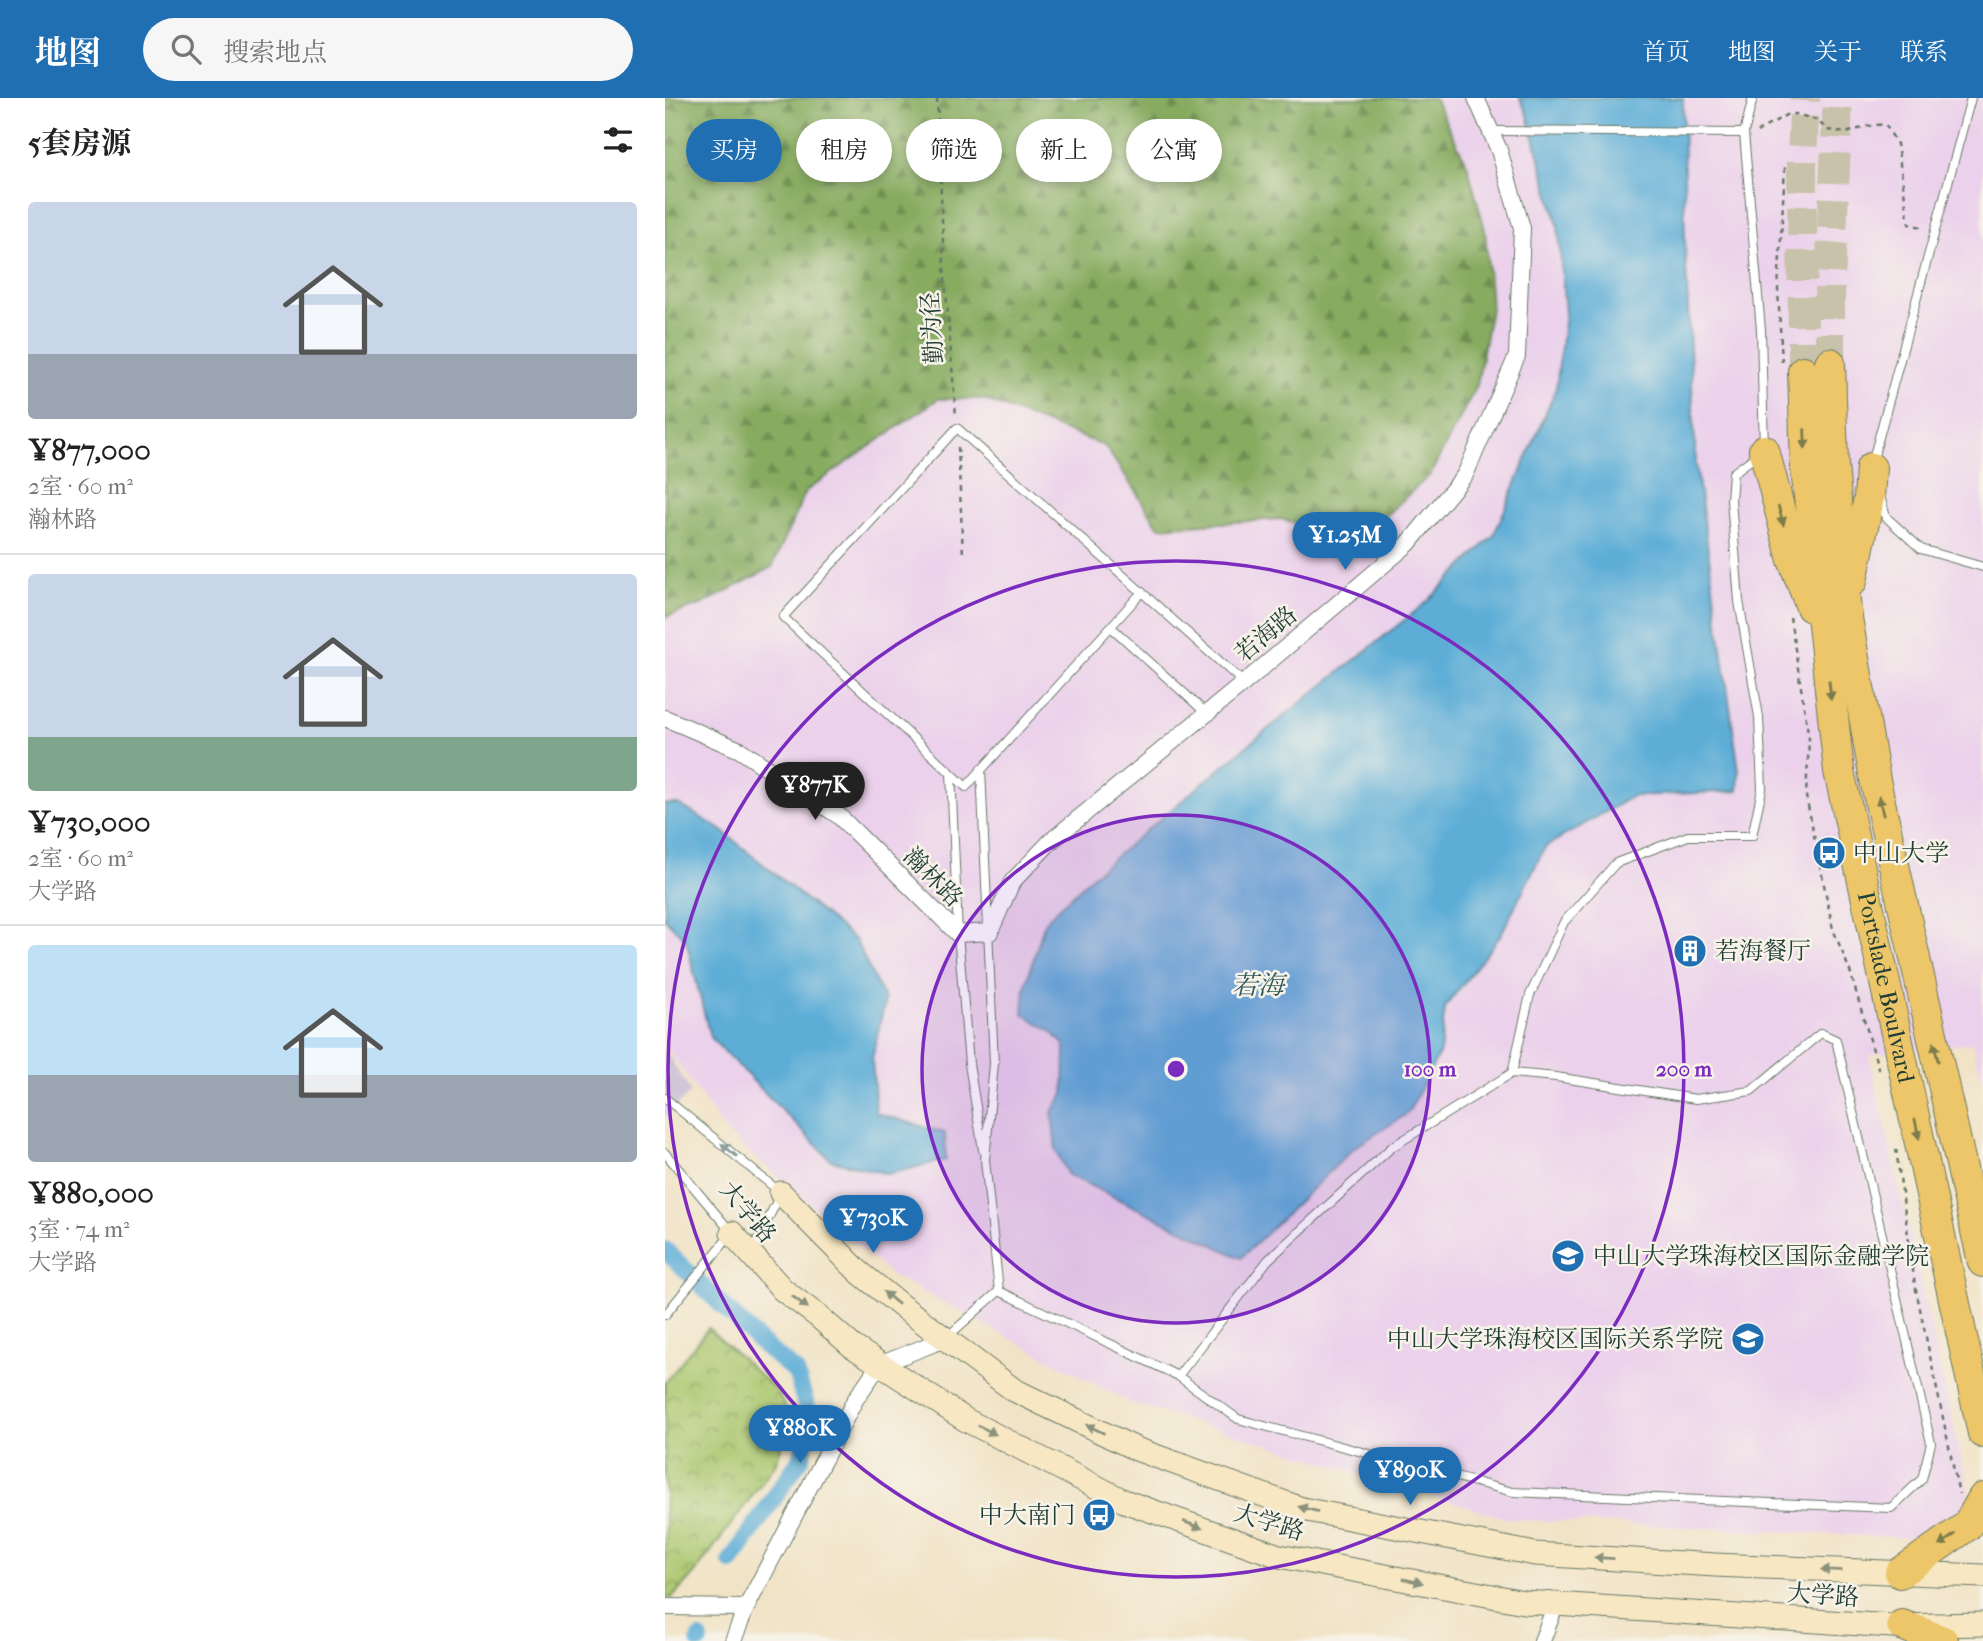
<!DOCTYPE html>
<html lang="zh">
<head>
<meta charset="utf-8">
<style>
	:root { --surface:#fff; --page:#f6f6f6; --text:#222; --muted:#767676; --line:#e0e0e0; --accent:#1f6fb2 }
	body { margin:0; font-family:"IM FELL French Canon","Noto Serif SC",serif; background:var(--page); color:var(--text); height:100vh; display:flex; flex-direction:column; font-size:26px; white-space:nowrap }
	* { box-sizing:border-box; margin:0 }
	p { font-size:23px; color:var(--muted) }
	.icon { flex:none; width:38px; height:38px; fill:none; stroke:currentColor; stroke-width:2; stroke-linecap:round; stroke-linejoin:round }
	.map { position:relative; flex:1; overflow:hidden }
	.side { display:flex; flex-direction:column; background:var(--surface); width:665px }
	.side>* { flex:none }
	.guide { position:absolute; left:21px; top:21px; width:665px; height:63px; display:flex; gap:14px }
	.price { position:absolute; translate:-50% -60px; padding:0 16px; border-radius:24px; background:var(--accent); color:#fff; font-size:23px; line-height:46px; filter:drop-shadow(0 2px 4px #0008) }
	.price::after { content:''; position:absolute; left:50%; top:42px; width:21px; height:16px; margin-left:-10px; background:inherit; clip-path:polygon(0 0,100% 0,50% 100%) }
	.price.active { background:#222; color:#fff }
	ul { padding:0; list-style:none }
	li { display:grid; align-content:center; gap:14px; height:371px; padding:0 28px }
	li+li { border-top:2px solid var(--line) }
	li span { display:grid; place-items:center; height:217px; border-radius:7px; color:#555 }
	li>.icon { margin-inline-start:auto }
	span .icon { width:126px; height:126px; fill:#fffc; stroke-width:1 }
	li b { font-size:30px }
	h2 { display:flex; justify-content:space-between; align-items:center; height:84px; padding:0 28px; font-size:30px }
	.chip { padding:0 24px; border-radius:32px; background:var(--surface); box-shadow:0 4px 10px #0003; font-size:24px; line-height:63px }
	.chip.active { background:var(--accent); color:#fff }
	header { display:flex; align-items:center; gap:42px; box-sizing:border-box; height:98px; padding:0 35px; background:var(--accent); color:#fff }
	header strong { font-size:33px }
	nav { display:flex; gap:38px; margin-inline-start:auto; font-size:24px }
	.search { width:490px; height:63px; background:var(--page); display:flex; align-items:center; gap:18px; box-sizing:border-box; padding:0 24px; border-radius:38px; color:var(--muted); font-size:26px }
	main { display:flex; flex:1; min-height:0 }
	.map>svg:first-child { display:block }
	.built { fill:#ebd1eb }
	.industrial { fill:#cbbfd5 }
	.forest { fill:url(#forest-firs); stroke:#53744a; stroke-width:2 }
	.park { fill:url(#park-crowns); stroke:#648251; stroke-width:2 }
	.water { fill:#5dadd7; stroke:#3e7586; stroke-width:2 }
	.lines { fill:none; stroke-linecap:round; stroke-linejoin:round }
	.canal { stroke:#5dadd7; stroke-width:18 }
	.highway-tunnel { stroke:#c7c2a9; stroke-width:30; stroke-dasharray:30 15; stroke-linecap:butt }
	.lane-casing { stroke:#687767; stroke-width:10 }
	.street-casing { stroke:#687767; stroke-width:18 }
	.secondary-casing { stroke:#687767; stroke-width:25 }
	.highway-casing { stroke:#687767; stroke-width:32 }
	.path { stroke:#687767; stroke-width:2.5; stroke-dasharray:5 5; stroke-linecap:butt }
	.lane { stroke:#fff; stroke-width:8 }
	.street { stroke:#fff; stroke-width:16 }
	.secondary { stroke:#f7e8c3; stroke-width:23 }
	.highway { stroke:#ecc669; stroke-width:30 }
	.oneway { fill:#7b7b4c }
	.oneway2 { fill:#8f9e9a }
	.oneway3 { fill:#8b927c }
	.ring { fill:none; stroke:#7b2cbf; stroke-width:3.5 }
	.labels { text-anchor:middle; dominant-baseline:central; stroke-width:5; stroke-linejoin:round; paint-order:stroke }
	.street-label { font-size:24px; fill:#1f3d34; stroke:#f7f3e8 }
	.poi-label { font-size:24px; fill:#1f3d34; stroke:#f7f3e8; text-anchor:start }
	.water-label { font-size:26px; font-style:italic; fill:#2e595d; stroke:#f7f3e8 }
	.centre { fill:#7b2cbf; stroke:#f7f3e8; stroke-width:3.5 }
	.ring-label { font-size:21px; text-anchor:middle; font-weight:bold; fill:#7b2cbf; stroke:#f7f3e8; stroke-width:5; stroke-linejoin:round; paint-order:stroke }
</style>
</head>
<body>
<header>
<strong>地图</strong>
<div class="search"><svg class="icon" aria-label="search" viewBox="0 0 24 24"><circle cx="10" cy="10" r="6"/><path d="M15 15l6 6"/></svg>搜索地点</div>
<nav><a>首页</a><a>地图</a><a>关于</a><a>联系</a></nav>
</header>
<main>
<section class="side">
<h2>5套房源<svg class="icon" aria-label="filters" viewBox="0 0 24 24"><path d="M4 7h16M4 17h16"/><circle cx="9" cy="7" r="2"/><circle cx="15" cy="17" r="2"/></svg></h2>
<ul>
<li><span style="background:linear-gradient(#c9d6e8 70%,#9aa5b1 0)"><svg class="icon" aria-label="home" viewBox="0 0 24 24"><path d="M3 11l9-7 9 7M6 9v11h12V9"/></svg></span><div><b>¥877,000</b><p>2室 · 60 m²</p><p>瀚林路</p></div></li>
<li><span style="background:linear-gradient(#c9d6e8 75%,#7fa58c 0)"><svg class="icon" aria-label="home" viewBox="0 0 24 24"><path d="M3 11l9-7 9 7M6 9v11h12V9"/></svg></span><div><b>¥730,000</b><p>2室 · 60 m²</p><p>大学路</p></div></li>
<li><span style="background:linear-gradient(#bfe0f5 60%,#9aa5b1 0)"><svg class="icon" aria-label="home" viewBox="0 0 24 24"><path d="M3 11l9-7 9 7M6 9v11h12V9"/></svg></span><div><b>¥880,000</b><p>3室 · 74 m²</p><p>大学路</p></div></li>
</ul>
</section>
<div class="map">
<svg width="1318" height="1543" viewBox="0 0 1318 1543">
	<defs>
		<pattern id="forest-firs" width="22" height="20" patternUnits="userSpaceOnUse" patternTransform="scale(1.75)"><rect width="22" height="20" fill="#87ac61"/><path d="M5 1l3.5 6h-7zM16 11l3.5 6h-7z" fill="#6e8d51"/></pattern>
		<pattern id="park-crowns" width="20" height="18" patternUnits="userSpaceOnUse" patternTransform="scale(1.75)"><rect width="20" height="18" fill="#aac76e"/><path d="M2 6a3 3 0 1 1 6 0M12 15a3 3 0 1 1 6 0" fill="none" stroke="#8aa35b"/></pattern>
	</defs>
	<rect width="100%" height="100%" fill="#f7f3e8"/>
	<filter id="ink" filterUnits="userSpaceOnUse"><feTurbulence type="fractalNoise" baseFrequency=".0143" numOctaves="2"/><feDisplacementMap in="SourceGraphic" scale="14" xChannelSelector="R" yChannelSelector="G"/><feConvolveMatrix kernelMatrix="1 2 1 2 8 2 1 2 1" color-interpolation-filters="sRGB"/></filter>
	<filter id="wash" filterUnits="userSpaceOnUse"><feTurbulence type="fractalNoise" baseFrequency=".00686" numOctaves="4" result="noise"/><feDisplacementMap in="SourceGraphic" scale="28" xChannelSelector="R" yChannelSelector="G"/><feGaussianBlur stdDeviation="1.57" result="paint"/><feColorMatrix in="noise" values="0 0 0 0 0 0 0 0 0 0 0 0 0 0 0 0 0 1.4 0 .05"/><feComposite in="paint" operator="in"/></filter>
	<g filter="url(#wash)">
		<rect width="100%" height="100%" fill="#f1e3c6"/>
		<!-- built -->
		<polygon class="built" points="0,0 1318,0 1318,984 1307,945 1204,957 1315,1443 843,1421 464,1304 225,1176 62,1035 0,948"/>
		<!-- industrial -->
		<polygon class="industrial" points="0,952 26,994 0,1019"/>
		<!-- forest -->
		<polygon class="forest" points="0,0 769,0 802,66 820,132 826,209 812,287 765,377 691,445 616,421 494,429 440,348 318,301 273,301 141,393 107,469 38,506 0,519"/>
		<!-- park -->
		<polygon class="park" points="43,1230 113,1294 125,1322 111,1365 30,1475 7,1500 0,1499 0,1285"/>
		<!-- water -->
		<g class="water">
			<polygon points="855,0 1018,0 1020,151 1031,367 1074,673 1073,693 968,698 880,749 835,838 780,909 775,954 743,1015 689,1050 576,1160 403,1077 391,1052 387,1014 399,996 400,948 386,933 358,916 360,889 380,823 427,778 593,639 762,504 829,437 891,291 900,215 893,127 863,18"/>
			<polygon points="0,706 13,706 55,731 190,842 220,903 207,961 211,1015 280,1035 281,1062 223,1076 166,1062 45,939 21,842 0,821"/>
		</g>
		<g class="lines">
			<!-- canal -->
			<g class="canal">
				<polyline points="0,1152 97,1246 131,1274 145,1320 137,1359 66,1463"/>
				<polyline points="34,1543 35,1541"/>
			</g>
		</g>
	</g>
	<g filter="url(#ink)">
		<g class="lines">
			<!-- highway-tunnel -->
			<g class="highway-tunnel">
				<polyline points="1165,265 1165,184 1173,0"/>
				<polyline points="1138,273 1137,59 1140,0"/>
			</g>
			<defs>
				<g id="lane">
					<polyline points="826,33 1079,35"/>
					<polyline points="1207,365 1306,0"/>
					<polyline points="1215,398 1221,419 1256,451 1318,469"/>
					<polyline points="477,494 301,689 118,519 292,330 579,585"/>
					<polyline points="446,529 541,615"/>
					<polyline points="286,675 293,836 304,966 318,1052"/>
					<polyline points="847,975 865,897 899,824 951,765 1023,738 1087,738 1097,691 1094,619 1074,503 1066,402 1068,375 1099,352 1096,232 1079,35 1088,0"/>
					<polyline points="0,1000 116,1095 86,1155"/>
					<polyline points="0,1055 67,1135 0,1217"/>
					<polyline points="334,1193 513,1278 603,1162 727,1049 847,975 891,979 1031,1001 1086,993 1156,935 1171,942 1266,1345 1257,1381 1226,1410 848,1394 573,1321 513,1278"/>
					<polyline points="282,1239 334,1193 320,1062 329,966 316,671"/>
				</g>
				<g id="street">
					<polyline points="0,620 75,652 174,718 293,836 325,834 347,784 386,743 579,585 743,446 800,377 852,258 857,130 834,52 811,0"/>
					<polyline points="0,1509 81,1510 190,1302 214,1267 280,1241"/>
					<polyline points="68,1543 81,1510"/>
					<polyline points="877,1543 891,1506"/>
				</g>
				<g id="secondary">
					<polyline points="116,1095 194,1174 235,1207 349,1292 471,1351 637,1411 870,1456 1050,1467 1318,1478"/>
					<polyline points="67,1135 118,1192 154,1219 187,1248 301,1322 459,1403 614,1458 859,1504 1227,1528 1318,1526"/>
				</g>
				<g id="highway">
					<polyline points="1165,265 1168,367 1181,514 1210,682 1318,1164"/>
					<path id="s1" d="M1138,273L1141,371L1174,673L1318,1335"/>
					<polyline points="1099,352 1128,462 1146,509"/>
					<polyline points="1187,483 1204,400 1206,370"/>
					<polyline points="1235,1475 1302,1428 1318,1400"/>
					<polyline points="1237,1527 1278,1543"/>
				</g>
			</defs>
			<!-- lane casing -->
			<use href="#lane" class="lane-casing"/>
			<!-- street casing -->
			<use href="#street" class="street-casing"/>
			<!-- secondary casing -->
			<use href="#secondary" class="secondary-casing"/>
			<!-- highway casing -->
			<use href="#highway" class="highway-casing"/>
			<!-- path -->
			<g class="path">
				<polyline points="272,0 279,169 291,318"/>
				<polyline points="1092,34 1121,17 1131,16 1151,22 1163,32 1181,35 1203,28 1220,26 1232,46 1244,126 1257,129"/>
				<polyline points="1117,264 1113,192 1120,69"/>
				<polyline points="293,349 298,457"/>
				<polyline points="1125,519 1144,641 1141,698 1168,831 1185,873 1214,973"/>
				<polyline points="1231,1051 1250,1187 1294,1396"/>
			</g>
			<!-- lane -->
			<use href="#lane" class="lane"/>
			<!-- street -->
			<use href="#street" class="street"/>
			<!-- secondary -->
			<use href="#secondary" class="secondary"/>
			<!-- highway -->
			<use href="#highway" class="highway"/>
		</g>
		<!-- one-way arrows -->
		<defs><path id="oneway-solid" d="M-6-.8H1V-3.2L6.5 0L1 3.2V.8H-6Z" transform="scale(1.75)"/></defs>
		<g class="oneway">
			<use href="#oneway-solid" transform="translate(1140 341) rotate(88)"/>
			<use href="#oneway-solid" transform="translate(1116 418) rotate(75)"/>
			<use href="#oneway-solid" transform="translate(1165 592) rotate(84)"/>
			<use href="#oneway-solid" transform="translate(1216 708) rotate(-103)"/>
			<use href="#oneway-solid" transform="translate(1271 954) rotate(-103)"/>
			<use href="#oneway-solid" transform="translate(1252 1031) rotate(78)"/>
			<use href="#oneway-solid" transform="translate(1282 1442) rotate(145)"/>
		</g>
		<use class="oneway2" href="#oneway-solid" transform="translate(64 1052) rotate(-141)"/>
		<g class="oneway3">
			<use href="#oneway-solid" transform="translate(226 1200) rotate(-140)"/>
			<use href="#oneway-solid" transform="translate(135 1204) rotate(37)"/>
			<use href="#oneway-solid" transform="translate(430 1331) rotate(-154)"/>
			<use href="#oneway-solid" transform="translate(322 1332) rotate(27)"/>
			<use href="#oneway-solid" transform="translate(643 1411) rotate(-166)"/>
			<use href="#oneway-solid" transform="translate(528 1427) rotate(20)"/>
			<use href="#oneway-solid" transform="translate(939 1460) rotate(-177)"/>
			<use href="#oneway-solid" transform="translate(1166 1472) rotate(-177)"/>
			<use href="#oneway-solid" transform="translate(748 1483) rotate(11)"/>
		</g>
	</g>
	<!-- distance rings -->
	<circle cx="511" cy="971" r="254" fill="#7b2cbf" fill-opacity=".12"/>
	<g class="ring">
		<circle cx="511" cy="971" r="254"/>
		<circle cx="511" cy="971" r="508"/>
	</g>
	<!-- icons -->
	<defs>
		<symbol id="bus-disc" viewBox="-11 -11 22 22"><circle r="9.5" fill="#1f6fb2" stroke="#f7f3e8"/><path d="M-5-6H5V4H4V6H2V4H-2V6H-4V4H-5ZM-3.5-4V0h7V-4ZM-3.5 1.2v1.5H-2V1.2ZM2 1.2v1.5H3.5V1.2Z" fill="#fff"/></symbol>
		<symbol id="building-disc" viewBox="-11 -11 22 22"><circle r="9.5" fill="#1f6fb2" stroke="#f7f3e8"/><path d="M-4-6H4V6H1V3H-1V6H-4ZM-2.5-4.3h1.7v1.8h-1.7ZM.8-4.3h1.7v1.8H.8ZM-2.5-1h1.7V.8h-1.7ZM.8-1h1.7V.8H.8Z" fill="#fff"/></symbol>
		<symbol id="university-disc" viewBox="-11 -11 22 22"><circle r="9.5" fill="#1f6fb2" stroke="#f7f3e8"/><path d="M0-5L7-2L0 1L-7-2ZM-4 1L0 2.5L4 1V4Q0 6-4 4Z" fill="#fff"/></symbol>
	</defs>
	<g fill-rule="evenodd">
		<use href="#bus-disc" x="1145" y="736" width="38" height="38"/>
		<use href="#building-disc" x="1006" y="834" width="38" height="38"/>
		<use href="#university-disc" x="884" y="1139" width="38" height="38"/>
		<use href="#university-disc" x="1064" y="1222" width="38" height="38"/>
		<use href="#bus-disc" x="415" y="1398" width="38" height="38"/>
	</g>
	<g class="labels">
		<!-- street labels -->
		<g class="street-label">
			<text transform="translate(267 230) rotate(-94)">勤为径</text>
			<text transform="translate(601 536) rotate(-40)">若海路</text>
			<text transform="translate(268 779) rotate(45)">瀚林路</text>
			<text stroke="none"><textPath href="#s1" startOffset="623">Portslade Boulvard</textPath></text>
			<text transform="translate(83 1114) rotate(50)">大学路</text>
			<text transform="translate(604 1424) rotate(17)">大学路</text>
			<text transform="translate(1158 1497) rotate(4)">大学路</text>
		</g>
		<!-- poi labels -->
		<g class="poi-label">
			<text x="1188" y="755">中山大学</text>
			<text x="1050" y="853">若海餐厅</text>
			<text x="928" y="1158">中山大学珠海校区国际金融学院</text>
			<text x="1058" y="1241" text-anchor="end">中山大学珠海校区国际关系学院</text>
			<text x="410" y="1417" text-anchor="end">中大南门</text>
		</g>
		<!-- water labels -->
		<g class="water-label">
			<text x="593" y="887">若海</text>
		</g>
	</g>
	<circle cx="511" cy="971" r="10" class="centre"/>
	<g class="ring-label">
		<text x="765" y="978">100 m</text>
		<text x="1019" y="978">200 m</text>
	</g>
</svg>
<b class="price" style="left:680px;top:474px">¥1.25M</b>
<b class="price active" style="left:150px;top:724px">¥877K</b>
<b class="price" style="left:208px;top:1157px">¥730K</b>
<b class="price" style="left:135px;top:1367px">¥880K</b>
<b class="price" style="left:745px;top:1409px">¥890K</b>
<div class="guide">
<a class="chip active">买房</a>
<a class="chip">租房</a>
<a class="chip">筛选</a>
<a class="chip">新上</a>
<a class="chip">公寓</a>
</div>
</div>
</main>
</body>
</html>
